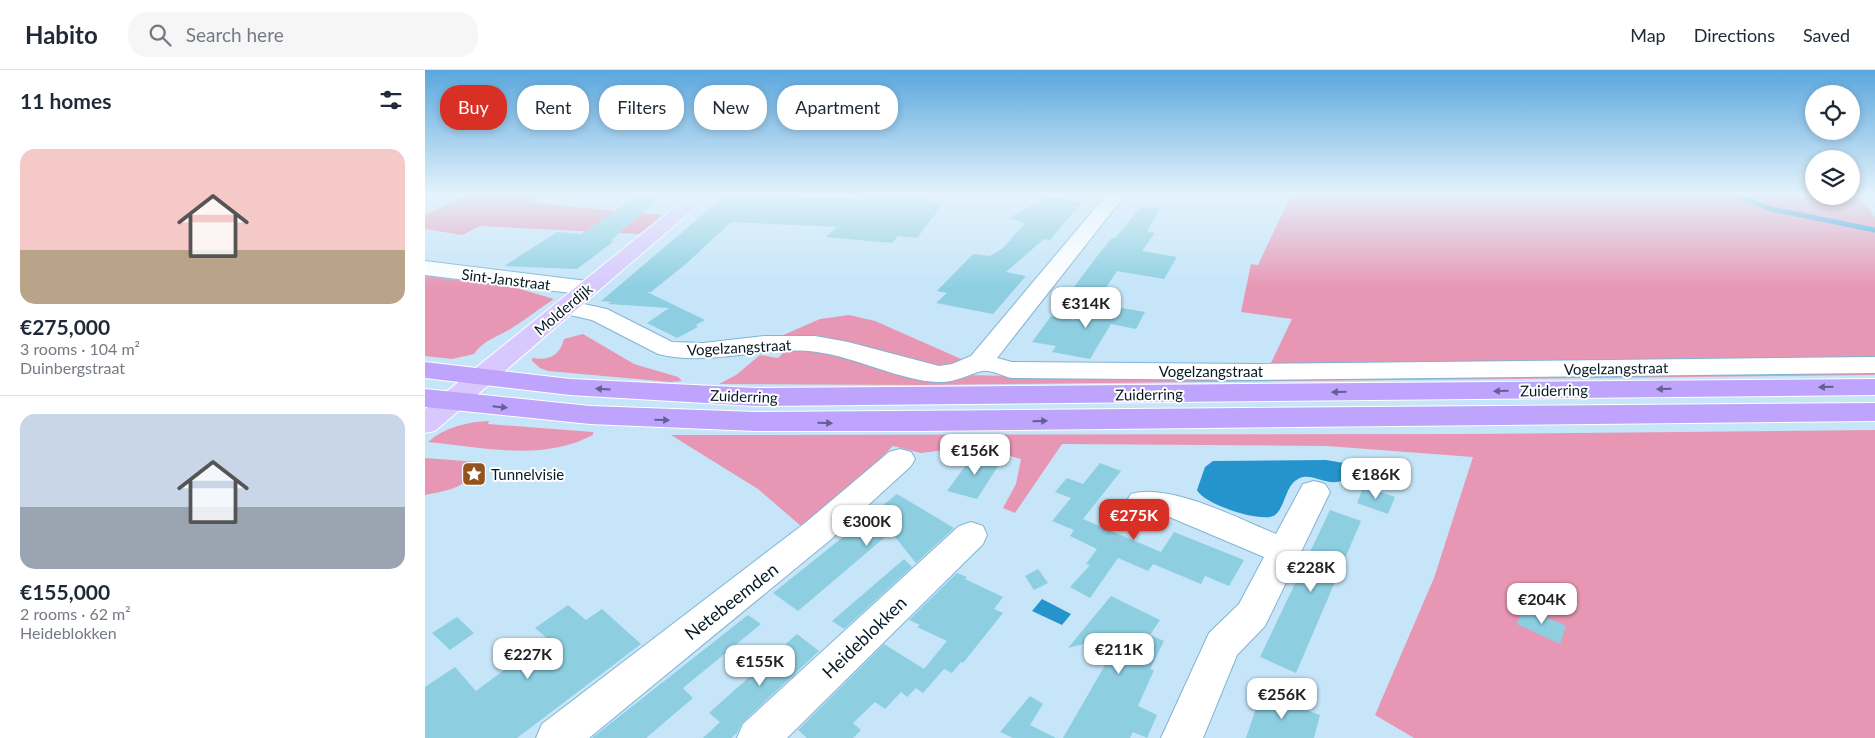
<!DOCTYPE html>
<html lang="en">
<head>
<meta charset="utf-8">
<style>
	:root { --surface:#fff; --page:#f6f6f7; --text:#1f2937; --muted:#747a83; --line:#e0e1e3; --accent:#d93025 }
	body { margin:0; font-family:Lato,sans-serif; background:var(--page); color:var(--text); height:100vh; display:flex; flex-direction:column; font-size:19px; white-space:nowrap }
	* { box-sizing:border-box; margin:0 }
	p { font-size:16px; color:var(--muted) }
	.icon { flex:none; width:28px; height:28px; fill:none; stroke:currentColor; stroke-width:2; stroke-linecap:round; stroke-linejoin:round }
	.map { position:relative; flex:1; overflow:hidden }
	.sheet { display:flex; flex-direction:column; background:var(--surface); width:425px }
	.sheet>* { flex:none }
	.banner { position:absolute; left:15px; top:15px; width:475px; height:45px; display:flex; gap:10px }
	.controls { position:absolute; left:1380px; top:15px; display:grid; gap:10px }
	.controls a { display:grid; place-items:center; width:55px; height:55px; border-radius:50%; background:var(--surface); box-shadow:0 2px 8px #0003; font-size:25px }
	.price { position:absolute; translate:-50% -42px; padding:0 11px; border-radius:10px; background:#fff; color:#222; font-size:16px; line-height:32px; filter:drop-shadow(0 1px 2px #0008) }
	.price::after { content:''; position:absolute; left:50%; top:30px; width:15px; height:11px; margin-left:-8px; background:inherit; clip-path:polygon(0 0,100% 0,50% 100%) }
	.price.active { background:var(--accent); color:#fff }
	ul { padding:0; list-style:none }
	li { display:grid; align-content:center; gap:10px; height:265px; padding:0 20px }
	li+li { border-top:1px solid var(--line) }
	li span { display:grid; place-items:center; height:155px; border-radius:15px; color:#555 }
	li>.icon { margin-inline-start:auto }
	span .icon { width:90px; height:90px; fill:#fffc; stroke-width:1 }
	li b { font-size:21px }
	h2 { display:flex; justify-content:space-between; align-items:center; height:60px; padding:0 20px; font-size:21px }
	.pill { padding:0 18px; border-radius:20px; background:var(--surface); box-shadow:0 2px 8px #0003; font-size:18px; line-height:45px }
	.pill.active { background:var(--accent); color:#fff }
	header { display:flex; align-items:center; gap:30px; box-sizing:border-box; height:70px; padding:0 25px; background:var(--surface); border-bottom:1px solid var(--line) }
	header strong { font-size:24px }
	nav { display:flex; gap:28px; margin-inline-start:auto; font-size:18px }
	.search { width:350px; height:45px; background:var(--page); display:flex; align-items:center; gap:12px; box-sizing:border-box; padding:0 18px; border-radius:20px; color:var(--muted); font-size:19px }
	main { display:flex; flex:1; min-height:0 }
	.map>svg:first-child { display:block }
	.green { fill:#e797b4 }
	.water { fill:#2694cc }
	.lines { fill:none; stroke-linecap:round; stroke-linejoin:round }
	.stream { stroke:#2694cc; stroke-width:5 }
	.building { fill:#8dcfe1 }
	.minor-casing { stroke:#81b4d4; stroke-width:2 }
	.major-casing { stroke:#fff; stroke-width:2 }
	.highway-casing { stroke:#fff; stroke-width:2 }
	.minor { fill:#fff; fill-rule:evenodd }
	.major { fill:#d8c8fd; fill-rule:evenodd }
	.highway { fill:#bea4fc; fill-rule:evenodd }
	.oneway { fill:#625f91 }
	.labels { text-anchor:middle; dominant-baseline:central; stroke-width:4; stroke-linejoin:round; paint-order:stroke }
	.street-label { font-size:15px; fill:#061a26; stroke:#fff }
	.poi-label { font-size:15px; fill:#061a26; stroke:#fff; text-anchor:start }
	.near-street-label { font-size:18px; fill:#061a26; stroke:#fff }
</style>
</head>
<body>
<header>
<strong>Habito</strong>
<div class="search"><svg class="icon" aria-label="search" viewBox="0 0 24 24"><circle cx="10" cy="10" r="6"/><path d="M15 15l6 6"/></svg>Search here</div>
<nav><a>Map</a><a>Directions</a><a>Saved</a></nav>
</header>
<main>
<section class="sheet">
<h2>11 homes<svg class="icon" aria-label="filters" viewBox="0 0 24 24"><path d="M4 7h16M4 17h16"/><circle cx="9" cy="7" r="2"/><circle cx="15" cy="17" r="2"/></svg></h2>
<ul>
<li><span style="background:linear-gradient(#f6c9c9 65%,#b9a48a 0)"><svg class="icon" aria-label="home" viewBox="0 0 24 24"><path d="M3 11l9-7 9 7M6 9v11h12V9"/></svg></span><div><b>€275,000</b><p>3 rooms · 104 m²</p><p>Duinbergstraat</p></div></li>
<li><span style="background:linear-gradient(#c9d6e8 60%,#9aa5b1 0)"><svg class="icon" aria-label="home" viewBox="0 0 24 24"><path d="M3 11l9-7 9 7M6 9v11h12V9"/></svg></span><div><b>€155,000</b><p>2 rooms · 62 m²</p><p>Heideblokken</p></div></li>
</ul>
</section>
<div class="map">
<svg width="1450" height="668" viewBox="0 0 1450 668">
	<rect width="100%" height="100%" fill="#c6e5f9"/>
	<!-- green -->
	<g class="green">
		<polygon points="42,125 120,125 108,133 238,145 214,164 55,156 37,165 0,159 0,145"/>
		<polygon points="866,125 1389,125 1436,129 1450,147 1450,288 845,295 867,249 816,242 826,194 833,195"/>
		<path d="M0,206L88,217L129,229C116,237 103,248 90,256C76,266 59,269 49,284L27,289L0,286Z"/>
		<polygon points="424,245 450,251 543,292 517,300 356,266 395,249"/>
		<path d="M158,264L209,294L253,307L257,311L245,312L123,301L115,298L107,291V288C125,291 135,285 139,269Z"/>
		<polygon points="364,277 540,305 588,306 1445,299 1450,305 498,315 294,314 311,305 335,285 353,288"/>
		<path d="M64,351L63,354L168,362V365C117,392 58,377 3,372C20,357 42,352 64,351Z"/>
		<polygon points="1450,360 1450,668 989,668 950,645 1009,508 1048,387 902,376 637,374 590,443 578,438 591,414 596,389 550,376 496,383 468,376 448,396 450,404 383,462 333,419 246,365 1037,364"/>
		<path d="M0,388L52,392C45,419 23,420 0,425Z"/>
	</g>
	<!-- water -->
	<g class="water">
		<path d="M901,390L919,393L922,397L918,410C903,418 886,401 873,409C860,416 861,436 850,445C838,454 778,434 772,420L780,397L788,391Z"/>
		<polygon points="617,529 646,544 637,555 607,541"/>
	</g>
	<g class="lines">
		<!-- stream -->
		<polyline class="stream" points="1310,125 1347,139 1450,160"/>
	</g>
	<!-- building -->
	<g class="building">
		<polygon points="213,125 238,125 185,171 189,171 152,199 79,196 132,162 156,164"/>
		<polygon points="301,125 441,129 445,125 510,125 504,131 517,135 492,168 473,166 467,173 401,167 412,157 306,152 262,193 226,222 222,222 280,250 271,255 273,257 252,268 222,253 244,238 183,234 186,232 176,231"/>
		<polygon points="622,126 657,132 625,170 619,169 581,202 601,206 568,244 511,233 522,223 512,221 548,184 565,186 578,178 600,153 584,148"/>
		<polygon points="716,136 735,139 722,161 730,163 717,181 752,187 739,209 692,201 678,222 649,217 673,185 687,168 689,169 698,159"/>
		<polygon points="662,232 720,242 711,259 686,254 665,289 627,282 631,276 607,272 626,246 649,250"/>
		<polygon points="549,384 577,390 552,429 522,421"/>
		<polygon points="675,393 696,401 658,449 736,482 749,462 819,490 804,516 780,506 776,514 728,494 723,501 693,488 665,528 645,517 665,495 661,494 672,479 645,466 649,460 627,451 646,428 630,422 642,408 658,414"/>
		<polygon points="939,416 970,427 963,444 932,433"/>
		<polygon points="472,424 529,458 491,493 466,462 373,541 348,523"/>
		<polygon points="905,440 936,451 871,603 835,587"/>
		<polygon points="479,489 487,497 419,559 407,551"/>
		<polygon points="613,499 623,513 609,520 600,506"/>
		<polygon points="532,503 542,507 540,509 578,527 569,539 578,543 538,593 536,592 527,603 519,599 498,623 491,618 482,627 476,622 460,639 450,632 428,653 436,660 428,668 382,668 373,660 459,574 499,599 522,571 492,557 495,555 484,550"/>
		<polygon points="686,526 735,550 725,565 739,571 725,599 729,600 713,636 732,645 722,668 708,662 705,668 638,668 698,564 643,578"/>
		<polygon points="143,535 161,550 177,539 216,574 92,668 0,668 0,617 30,597 51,621 122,568 110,558"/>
		<polygon points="1098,537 1141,556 1135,574 1092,554"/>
		<polygon points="323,545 336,554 258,618 268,628 221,668 167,668"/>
		<polygon points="32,547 49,563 25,580 7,563"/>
		<polygon points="372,564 394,581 317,653 312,663 306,668 278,668 295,652 284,643"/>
		<polygon points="836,623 895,645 889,668 821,668"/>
		<polygon points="605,626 618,634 605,655 631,668 588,668 575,662"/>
	</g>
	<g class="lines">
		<defs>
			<g id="minor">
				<path d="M681,125H700L572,288L587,292L832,294L1450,287V303L832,310L586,308C579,306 564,299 557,301C542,305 529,313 513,312C476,311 431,287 392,282C339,275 285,297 233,284L167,250L132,242L128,237L132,232L140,230L182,239L247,272L278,273L339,266H390L423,272L514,296L527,294L546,286Z"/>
				<polygon points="0,191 162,211 170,213 173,218 170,223 162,225 0,205"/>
				<polygon points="475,379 486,382 490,389 486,396 404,471 164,668 111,668 117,654 380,453 464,382"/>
				<path d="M889,411L900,414L905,422L840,556L812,585L778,668H736L784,563L814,534L839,487L742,446L706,440L701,432L706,424C744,412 814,449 851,464L878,414Z"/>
				<polygon points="546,452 558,456 562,465 558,474 362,668 312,668 318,654 534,456"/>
			</g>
			<polygon id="major" points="265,125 285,125 10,361 0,363 0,339"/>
			<g id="highway">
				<polygon points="0,292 145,309 331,318 1450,309 1450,325 331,336 145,325 0,308"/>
				<polygon points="0,319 165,336 331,342 1450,333 1450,351 496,361 331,361 165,354 0,337"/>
			</g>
		</defs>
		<!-- minor casing -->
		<use href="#minor" class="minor-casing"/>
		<!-- major casing -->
		<use href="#major" class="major-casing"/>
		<!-- highway casing -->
		<use href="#highway" class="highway-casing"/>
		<!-- minor -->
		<use href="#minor" class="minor"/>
		<!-- major -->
		<use href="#major" class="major"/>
		<!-- highway -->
		<use href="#highway" class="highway"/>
	</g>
	<!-- one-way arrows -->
	<defs><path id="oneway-solid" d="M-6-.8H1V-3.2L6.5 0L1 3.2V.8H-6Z" transform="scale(1.25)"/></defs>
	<g class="oneway">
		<use href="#oneway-solid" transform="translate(1401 317) rotate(179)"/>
		<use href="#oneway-solid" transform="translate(178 319) rotate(-176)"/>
		<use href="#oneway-solid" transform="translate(1239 319) rotate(179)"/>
		<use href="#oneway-solid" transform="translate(1076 321) rotate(179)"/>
		<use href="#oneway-solid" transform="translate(914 322) rotate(179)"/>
		<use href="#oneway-solid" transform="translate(75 337) rotate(6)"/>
		<use href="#oneway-solid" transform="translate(237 350) rotate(2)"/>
		<use href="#oneway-solid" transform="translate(615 351) rotate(-1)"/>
		<use href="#oneway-solid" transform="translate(400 353) rotate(1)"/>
	</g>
	<!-- sky -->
	<linearGradient id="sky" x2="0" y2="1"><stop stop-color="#5aa7dd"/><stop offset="0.57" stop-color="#e5f3fc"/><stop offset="1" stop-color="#e5f3fc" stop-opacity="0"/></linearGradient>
	<rect width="1450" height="218" fill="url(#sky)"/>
	<!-- icons -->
	<defs>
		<symbol id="sight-square" viewBox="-11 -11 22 22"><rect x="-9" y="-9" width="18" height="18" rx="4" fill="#93531c" stroke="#fff"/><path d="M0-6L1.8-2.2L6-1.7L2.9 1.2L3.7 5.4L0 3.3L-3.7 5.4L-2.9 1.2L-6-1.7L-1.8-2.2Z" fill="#fff"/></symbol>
	</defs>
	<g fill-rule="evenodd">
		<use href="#sight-square" x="35" y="390" width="28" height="28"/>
	</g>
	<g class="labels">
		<!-- street labels -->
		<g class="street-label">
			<text transform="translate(81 209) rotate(7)">Sint-Janstraat</text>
			<text transform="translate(138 239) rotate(-40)">Molderdijk</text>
			<text transform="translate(314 277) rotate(-3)">Vogelzangstraat</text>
			<text transform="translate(1191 298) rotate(-1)">Vogelzangstraat</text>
			<text x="786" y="301">Vogelzangstraat</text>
			<text transform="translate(1129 320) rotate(-1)">Zuiderring</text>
			<text transform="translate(724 324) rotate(-1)">Zuiderring</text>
			<text transform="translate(319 326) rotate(2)">Zuiderring</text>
		</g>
		<!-- poi labels -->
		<g class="poi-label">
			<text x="66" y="404">Tunnelvisie</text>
		</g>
		<!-- near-street labels -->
		<g class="near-street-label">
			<text transform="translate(306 531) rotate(-38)">Netebeemden</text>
			<text transform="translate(439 567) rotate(-44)">Heideblokken</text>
		</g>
	</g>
</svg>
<div class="controls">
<a><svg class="icon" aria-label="locate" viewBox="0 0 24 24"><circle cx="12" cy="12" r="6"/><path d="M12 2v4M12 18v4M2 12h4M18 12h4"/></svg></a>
<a><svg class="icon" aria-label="layers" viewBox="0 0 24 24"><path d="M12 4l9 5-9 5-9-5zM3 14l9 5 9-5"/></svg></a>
</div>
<b class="price" style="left:661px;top:259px">€314K</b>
<b class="price" style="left:550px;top:406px">€156K</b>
<b class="price" style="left:951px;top:430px">€186K</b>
<b class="price active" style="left:709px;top:471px">€275K</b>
<b class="price" style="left:442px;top:477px">€300K</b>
<b class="price" style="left:886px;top:523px">€228K</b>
<b class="price" style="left:1117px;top:555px">€204K</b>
<b class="price" style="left:694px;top:605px">€211K</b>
<b class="price" style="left:103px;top:610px">€227K</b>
<b class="price" style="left:335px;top:617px">€155K</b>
<b class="price" style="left:857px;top:650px">€256K</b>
<div class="banner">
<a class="pill active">Buy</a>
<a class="pill">Rent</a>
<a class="pill">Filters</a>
<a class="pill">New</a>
<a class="pill">Apartment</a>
</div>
</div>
</main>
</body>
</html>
